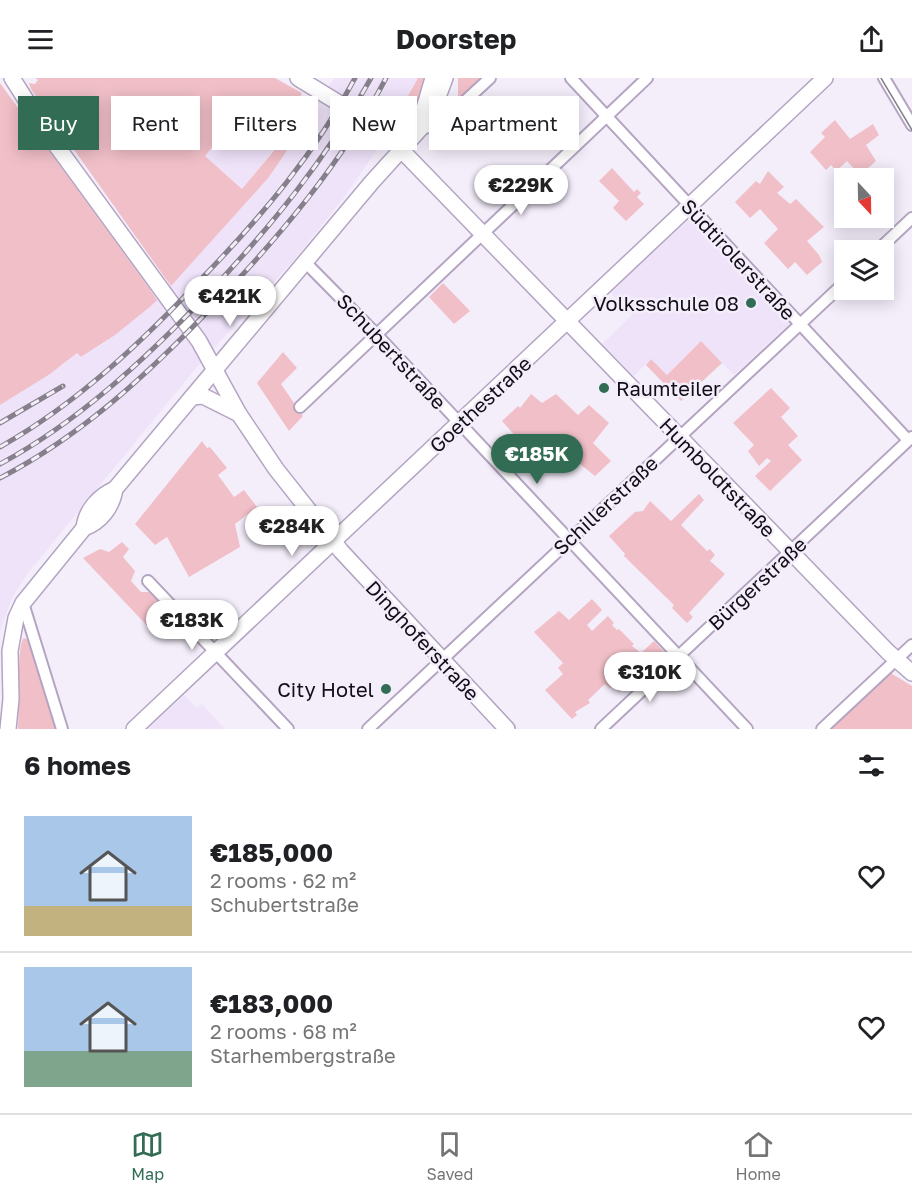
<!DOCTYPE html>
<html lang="en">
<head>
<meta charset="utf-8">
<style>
	:root { --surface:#fff; --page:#f6f6f6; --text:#202124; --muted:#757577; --line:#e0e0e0; --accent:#336c54 }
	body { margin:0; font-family:"Golos Text",sans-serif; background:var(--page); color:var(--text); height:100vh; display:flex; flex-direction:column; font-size:22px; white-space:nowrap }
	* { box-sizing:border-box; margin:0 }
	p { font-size:20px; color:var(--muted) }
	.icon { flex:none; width:33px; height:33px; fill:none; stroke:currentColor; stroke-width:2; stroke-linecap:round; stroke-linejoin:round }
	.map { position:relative; height:651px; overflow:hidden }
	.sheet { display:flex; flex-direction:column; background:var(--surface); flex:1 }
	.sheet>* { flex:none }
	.top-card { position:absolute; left:18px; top:18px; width:600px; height:54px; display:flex; gap:12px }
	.needle { width:39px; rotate:158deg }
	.fabs { position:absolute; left:834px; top:90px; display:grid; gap:12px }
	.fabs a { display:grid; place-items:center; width:60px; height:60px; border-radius:0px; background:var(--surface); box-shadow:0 3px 15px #0003; font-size:30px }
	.price { position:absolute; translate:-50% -51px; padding:0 14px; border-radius:21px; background:#fff; color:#222; font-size:20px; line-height:39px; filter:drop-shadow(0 2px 3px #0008) }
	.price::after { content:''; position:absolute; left:50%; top:36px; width:18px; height:14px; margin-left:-9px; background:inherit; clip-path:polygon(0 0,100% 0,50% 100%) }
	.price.on { background:var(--accent); color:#fff }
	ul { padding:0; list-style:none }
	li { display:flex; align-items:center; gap:18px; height:150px; padding:0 24px }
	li+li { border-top:2px solid var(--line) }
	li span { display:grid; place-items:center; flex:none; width:168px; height:120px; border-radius:0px; color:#555 }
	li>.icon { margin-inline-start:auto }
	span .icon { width:72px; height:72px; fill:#fffc; stroke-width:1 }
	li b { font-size:26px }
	h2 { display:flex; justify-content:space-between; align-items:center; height:72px; padding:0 24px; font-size:26px }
	.pill { padding:0 21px; border-radius:0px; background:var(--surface); box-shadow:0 3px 15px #0003; font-size:21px; line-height:54px }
	.pill.on { background:var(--accent); color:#fff }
	header { display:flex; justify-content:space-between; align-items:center; height:78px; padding:0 24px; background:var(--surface); font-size:27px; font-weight:700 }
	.tabs { display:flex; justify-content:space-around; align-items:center; height:84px; border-top:2px solid var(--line); background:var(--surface); font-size:16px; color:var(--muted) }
	.tabs a { display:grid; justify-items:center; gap:3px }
	.tabs .on { color:var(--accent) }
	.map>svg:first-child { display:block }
	.built { fill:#efe3fa }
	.green { fill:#f1bfc8 }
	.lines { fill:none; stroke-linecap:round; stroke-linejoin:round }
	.street-casing { stroke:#b4a4c2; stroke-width:14 }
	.secondary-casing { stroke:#b4a4c2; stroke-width:18 }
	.street { stroke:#fff; stroke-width:10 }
	.secondary { stroke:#fff; stroke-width:15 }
	.tram { stroke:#85808b; stroke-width:1.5 }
	.rail-casing { stroke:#85808b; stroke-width:5 }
	.rail { stroke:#f4eefb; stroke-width:3; stroke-dasharray:9; stroke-linecap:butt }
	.poi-dot { fill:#336c54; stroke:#f4eefb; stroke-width:2 }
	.labels { text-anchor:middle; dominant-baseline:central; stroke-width:5; stroke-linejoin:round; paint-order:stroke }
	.street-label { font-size:20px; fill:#120d17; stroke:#f4eefb }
	.poi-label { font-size:20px; fill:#120d17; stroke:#f4eefb; text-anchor:end }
</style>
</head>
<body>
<header><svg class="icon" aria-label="menu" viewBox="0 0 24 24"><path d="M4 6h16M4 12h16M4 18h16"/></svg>Doorstep<svg class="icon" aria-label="share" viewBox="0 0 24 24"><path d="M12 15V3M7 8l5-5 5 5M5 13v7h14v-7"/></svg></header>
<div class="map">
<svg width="912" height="651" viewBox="0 0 912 651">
	<rect width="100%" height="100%" fill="#f4eefb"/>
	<!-- built -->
	<g class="built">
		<polygon points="334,0 418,0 378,70 343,121 294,182 197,289 28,495 12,520 0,553 0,327 61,288 77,275 81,279 98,269 151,228 269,99"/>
		<polygon points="252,20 293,46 243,111 205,78"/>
		<polygon points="690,140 789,246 734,297 701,263 667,297 651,281 634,298 602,266 632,237 610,214"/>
		<polygon points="184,617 197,630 202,626 225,651 148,651"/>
	</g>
	<!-- green -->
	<g class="green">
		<polygon points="35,0 275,0 302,15 289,42 251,21 205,78 242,111 282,63 308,18 319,25 269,99 171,208 163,197 149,210 157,222 151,228 115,257 81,279 77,275 50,296 0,327 0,5 149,210 163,197 31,11 29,5 35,6 38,2"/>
		<polygon points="418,0 428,0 418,33 395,41"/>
		<polygon points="458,0 483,0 458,20"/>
		<polygon points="835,42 850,61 873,46 879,57 866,67 876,83 860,97 847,83 836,93 831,87 826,92 810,74 825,59 821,55"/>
		<polygon points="612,90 634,114 637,111 641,115 637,119 644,126 626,143 613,130 619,123 599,103"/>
		<polygon points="768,93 784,109 777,115 790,126 796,121 824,149 807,163 819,177 822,184 807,197 795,184 788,191 764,165 778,151 760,131 750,140 735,124 756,103 760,106"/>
		<polygon points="443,205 470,233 454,246 429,219"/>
		<polygon points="701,263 722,285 681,323 646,287 651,281 667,297"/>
		<polygon points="283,274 297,290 281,306 303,338 289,353 257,305"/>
		<polygon points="771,310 790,330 781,339 798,358 788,367 802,382 770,413 755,398 771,383 767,380 759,388 748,373 754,367 733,345"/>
		<polygon points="531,316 542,325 556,316 578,337 589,327 609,345 593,365 611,383 595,398 549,361 538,383 502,343 518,328 520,330"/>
		<polygon points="202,363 207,370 210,369 227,390 218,397 234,419 244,412 257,429 235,446 240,469 189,499 167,459 155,467 135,446"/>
		<polygon points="699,416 704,422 681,447 707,473 710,471 715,477 710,483 725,496 689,535 693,539 687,545 672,530 674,527 624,478 625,476 609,458 635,434 643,433 650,423 671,443"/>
		<polygon points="122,464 129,471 123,479 135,493 131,503 141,514 154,514 175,536 155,556 83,480 100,471 109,474"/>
		<polygon points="592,521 602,532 587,547 592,553 608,538 614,545 612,547 617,552 619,551 634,566 632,568 641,575 654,563 666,576 640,601 636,597 619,614 613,607 610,610 605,606 588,622 590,625 575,634 577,637 572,641 545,612 563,596 558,590 563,585 534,554 559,533 569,542"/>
		<path d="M24,560L30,563L58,651H18C20,635 16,566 24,560Z"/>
		<polygon points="889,594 912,608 912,651 829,651"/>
	</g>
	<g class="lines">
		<defs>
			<g id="street">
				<polyline points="571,0 907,361"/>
				<polyline points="884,0 912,47"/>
				<polyline points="422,50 438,48 490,0"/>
				<polyline points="878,172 912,140"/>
				<polyline points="306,185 376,256 747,651"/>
				<polyline points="300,329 647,0"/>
				<polyline points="148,503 288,651"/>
				<polyline points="23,525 62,651"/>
				<polyline points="368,651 844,205"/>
				<polyline points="601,651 912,359"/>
				<polyline points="822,651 912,567"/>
			</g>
			<g id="secondary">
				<polyline points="12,0 45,52 199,263 239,336 276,391 341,473 507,651"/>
				<polyline points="298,0 381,51 888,574 912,595"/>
				<polyline points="423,34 433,0"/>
				<path d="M376,47C395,48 411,48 424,32"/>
				<polyline points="192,319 203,318 239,336"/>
				<path d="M84,450C86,432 99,418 115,411"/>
				<path d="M8,651L11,621L10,573L16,540L23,525L84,450C101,444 112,429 115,411L372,104L430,40L445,0"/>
				<polyline points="134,651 825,0"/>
			</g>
		</defs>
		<!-- street casing -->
		<use href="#street" class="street-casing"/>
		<!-- secondary casing -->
		<use href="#secondary" class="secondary-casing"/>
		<!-- street -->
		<use href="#street" class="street"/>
		<!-- secondary -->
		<use href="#secondary" class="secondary"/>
		<!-- tram -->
		<polyline class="tram" points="881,0 912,52"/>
		<defs>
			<g id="rail">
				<polyline points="0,345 63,308"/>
				<path d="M0,369C78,325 143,263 204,198C262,138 316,74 355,0"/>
				<path d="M0,386C78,344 143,283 204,220C268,152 326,82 371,0"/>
				<path d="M0,400C83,357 150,294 214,227C280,158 342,85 386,0"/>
			</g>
		</defs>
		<!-- rail casing -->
		<use href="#rail" class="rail-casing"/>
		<!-- rail -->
		<use href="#rail" class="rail"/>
	</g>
	<!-- markers -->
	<g class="poi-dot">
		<circle cx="751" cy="225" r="6"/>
		<circle cx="604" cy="310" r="6"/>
		<circle cx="386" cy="611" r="6"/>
	</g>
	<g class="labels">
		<!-- street labels -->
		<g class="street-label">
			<text transform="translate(739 181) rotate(47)">Südtirolerstraße</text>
			<text transform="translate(392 273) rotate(47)">Schubertstraße</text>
			<text transform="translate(480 326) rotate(-43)">Goethestraße</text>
			<text transform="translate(718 399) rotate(46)">Humboldtstraße</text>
			<text transform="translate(605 427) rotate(-43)">Schillerstraße</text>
			<text transform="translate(757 505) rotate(-43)">Bürgerstraße</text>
			<text transform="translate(423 562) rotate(47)">Dinghoferstraße</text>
		</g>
		<!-- poi labels -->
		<g class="poi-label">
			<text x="739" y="225">Volksschule 08</text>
			<text x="616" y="310" text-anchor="start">Raumteiler</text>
			<text x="374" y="611">City Hotel</text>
		</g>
	</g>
</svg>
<div class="fabs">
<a><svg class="needle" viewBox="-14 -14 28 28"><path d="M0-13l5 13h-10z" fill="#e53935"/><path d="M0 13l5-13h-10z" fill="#757577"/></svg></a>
<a><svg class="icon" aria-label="layers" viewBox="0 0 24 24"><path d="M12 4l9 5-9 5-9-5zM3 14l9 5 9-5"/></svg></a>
</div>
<b class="price" style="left:521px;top:138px">€229K</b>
<b class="price" style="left:230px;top:249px">€421K</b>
<b class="price on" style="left:537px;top:407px">€185K</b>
<b class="price" style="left:292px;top:479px">€284K</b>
<b class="price" style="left:192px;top:573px">€183K</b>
<b class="price" style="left:650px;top:625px">€310K</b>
<div class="top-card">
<a class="pill on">Buy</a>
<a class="pill">Rent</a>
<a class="pill">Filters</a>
<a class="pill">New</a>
<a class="pill">Apartment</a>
</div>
</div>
<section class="sheet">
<h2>6 homes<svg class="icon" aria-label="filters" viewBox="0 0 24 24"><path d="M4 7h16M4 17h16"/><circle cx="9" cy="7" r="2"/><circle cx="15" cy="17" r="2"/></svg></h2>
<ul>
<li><span style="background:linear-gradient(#a9c7e8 75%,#c2b280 0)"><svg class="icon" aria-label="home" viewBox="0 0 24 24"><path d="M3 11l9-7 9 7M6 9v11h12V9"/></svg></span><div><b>€185,000</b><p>2 rooms · 62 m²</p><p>Schubertstraße</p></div><svg class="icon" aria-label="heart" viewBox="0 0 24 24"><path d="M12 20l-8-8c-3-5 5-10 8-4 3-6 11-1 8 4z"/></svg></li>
<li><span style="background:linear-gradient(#a9c7e8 70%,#7fa58c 0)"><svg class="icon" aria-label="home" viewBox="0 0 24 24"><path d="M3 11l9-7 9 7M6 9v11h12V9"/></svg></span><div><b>€183,000</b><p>2 rooms · 68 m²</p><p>Starhembergstraße</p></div><svg class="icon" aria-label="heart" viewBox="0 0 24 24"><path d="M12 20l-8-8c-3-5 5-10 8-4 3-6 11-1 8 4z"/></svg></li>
</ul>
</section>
<nav class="tabs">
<a class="on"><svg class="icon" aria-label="map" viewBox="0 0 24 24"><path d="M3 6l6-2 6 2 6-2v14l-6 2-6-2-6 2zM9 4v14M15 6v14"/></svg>Map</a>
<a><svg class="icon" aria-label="saved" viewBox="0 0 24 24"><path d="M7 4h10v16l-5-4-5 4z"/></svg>Saved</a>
<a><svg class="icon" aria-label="home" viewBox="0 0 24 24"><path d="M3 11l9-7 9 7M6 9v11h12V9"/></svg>Home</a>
</nav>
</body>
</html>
